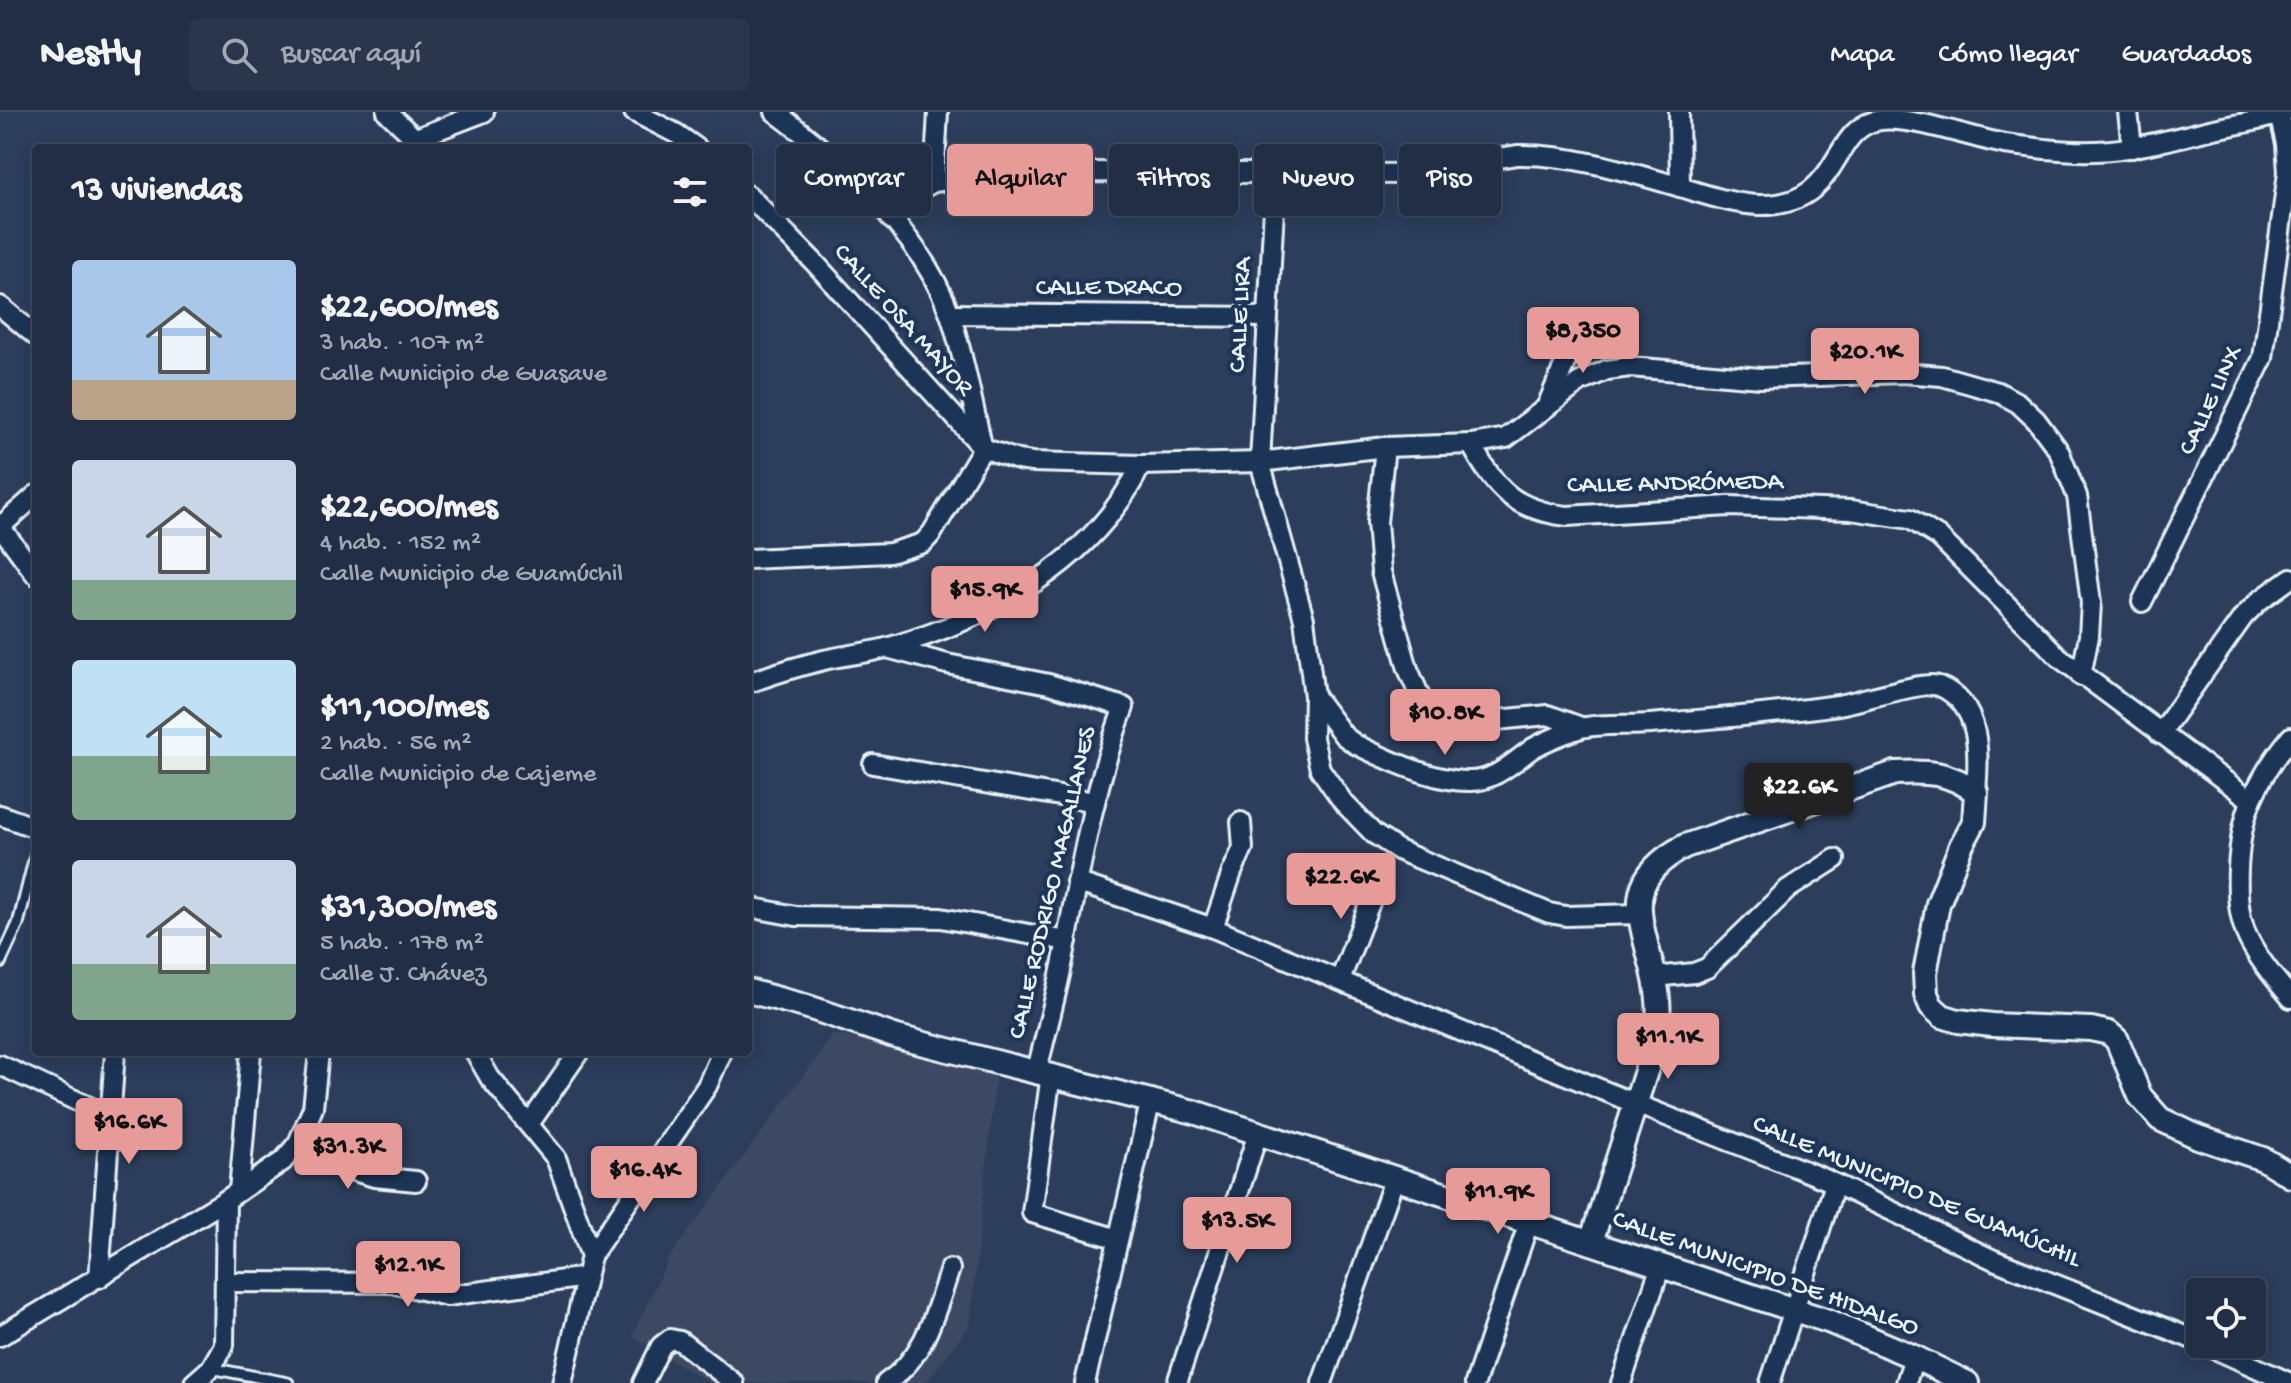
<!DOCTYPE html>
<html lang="es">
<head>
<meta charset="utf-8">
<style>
	:root { --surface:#212e45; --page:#29364c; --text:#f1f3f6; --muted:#a2a8b3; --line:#3e4a5e; --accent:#e69b98 }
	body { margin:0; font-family:"Gochi Hand",sans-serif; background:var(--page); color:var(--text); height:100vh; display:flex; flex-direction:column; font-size:30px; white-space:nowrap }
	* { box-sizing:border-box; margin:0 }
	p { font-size:26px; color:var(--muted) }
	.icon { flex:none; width:44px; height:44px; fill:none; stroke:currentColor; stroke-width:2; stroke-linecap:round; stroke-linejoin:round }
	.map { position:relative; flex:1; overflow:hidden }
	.details { position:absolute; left:32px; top:32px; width:720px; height:912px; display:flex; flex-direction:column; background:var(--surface); border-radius:8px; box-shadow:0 4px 20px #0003,0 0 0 2px var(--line) }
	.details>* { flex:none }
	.banner { position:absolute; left:776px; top:32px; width:760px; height:72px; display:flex; gap:16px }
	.tools { position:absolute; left:2186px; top:1166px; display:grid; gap:16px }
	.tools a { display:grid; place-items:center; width:80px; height:80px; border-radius:8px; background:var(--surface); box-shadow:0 4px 20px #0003,0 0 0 2px var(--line); font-size:40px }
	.price { position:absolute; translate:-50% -68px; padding:0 18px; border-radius:8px; background:var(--accent); color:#111; font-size:26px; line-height:52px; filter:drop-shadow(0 2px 4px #0008) }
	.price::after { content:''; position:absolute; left:50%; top:48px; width:24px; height:18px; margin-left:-12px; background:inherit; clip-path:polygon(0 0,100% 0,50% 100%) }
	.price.active { background:#222; color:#fff }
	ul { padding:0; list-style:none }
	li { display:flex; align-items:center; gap:24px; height:200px; padding:0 40px }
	li span { display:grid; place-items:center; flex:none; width:224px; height:160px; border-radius:8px; color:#555 }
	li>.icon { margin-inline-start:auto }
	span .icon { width:96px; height:96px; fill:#fffc; stroke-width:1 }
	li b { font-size:34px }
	h2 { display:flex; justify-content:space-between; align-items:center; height:96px; padding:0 40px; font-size:34px }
	.chip { padding:0 28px; border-radius:8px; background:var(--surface); box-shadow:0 4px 20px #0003,0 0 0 2px var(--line); font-size:28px; line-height:72px }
	.chip.active { background:var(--accent); color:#111 }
	header { display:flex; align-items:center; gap:48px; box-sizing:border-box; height:112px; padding:0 40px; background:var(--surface); border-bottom:2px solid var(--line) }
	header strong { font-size:38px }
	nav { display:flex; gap:44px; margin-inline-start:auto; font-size:28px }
	.search { width:560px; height:72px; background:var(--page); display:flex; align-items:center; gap:20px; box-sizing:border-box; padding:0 28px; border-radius:8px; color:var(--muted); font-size:30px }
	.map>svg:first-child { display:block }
	.built { fill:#3e4962 }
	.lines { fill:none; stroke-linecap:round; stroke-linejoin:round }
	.service-casing { stroke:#e8f1f8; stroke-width:15 }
	.minor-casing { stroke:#e8f1f8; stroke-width:24 }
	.tertiary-casing { stroke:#e8f1f8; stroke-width:28 }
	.service { stroke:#1d3557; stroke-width:9 }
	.minor { stroke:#1d3557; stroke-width:18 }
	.tertiary { stroke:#1d3557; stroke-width:22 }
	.labels { text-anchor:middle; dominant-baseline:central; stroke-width:8; stroke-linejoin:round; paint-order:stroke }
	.street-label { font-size:26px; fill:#e8f1f8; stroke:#1d3557 }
</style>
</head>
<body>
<header>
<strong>Nestly</strong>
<div class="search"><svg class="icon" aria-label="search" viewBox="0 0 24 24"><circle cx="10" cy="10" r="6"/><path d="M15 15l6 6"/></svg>Buscar aquí</div>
<nav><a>Mapa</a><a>Cómo llegar</a><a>Guardados</a></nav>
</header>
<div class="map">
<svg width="2291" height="1271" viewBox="0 0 2291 1271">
	<rect width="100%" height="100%" fill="#2c3e5c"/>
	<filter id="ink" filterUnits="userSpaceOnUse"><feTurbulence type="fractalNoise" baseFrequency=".0125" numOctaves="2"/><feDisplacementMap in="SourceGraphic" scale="16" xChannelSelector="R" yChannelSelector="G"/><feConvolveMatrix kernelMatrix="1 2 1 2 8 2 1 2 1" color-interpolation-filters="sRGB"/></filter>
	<g filter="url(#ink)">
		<!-- built -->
		<polygon class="built" points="834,922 996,961 970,1213 928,1268 922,1271 710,1271 632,1224 669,1146"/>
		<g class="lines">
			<defs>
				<g id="service">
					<polyline points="0,851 18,812 36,740"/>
					<polyline points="211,1256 288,1271"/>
				</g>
				<g id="minor">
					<polyline points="387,0 425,36"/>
					<polyline points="634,0 677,22 697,36"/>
					<path d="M775,0C842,50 921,121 950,202C964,244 972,290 982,333"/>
					<polyline points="1679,0 1680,75"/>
					<polyline points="2128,0 2132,36"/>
					<polyline points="414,27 484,0"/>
					<polyline points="1276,60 1260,350 1304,507 1314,584 1313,626 1320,657 1343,690 1374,722 1400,739 1549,801 1566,804 1638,802"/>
					<polyline points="934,70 938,0"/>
					<path d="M748,83L814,150L983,336L1018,348L1032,350L1141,353L1260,350L1385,335L1471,332C1495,377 1514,398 1567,404L1729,394L1851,398L1910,407L1939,425L2060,546L2251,688"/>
					<path d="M891,107L917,79L934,70L986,63L1086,60L1405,62L1517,43C1570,42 1626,59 1677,74C1703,82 1732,92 1759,93C1844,95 1828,15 1880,8C1911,4 1972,26 2005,32C2035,36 2065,40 2095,39C2135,38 2175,26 2214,17C2237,12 2263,9 2285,0"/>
					<polyline points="0,194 36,224"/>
					<polyline points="950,202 1268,205"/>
					<polyline points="1547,294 1581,213"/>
					<polyline points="1471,332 1506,326 1580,270 1607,258 1630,255 1761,266 1903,261 1942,264 1998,280 2018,291 2036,308 2059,339 2077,384 2091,491 2089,524 2081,564"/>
					<polyline points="1385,335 1377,410 1381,460 1408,557 1424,594 1434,605 1456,612 1548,603 1581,615"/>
					<polyline points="0,414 36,463"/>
					<polyline points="1,414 36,383"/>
					<polyline points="748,447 890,441 923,431 932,421 983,336"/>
					<polyline points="2142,490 2263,246 2288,60 2286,32 2279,2"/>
					<path d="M887,536L947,552L1049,572L1124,595C1096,670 1081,749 1067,827C1060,871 1047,915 1037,959"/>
					<path d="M748,571C773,562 798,554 824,548C846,543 869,541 890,535C990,506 1094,451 1141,353"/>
					<path d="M1314,584L1344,624L1355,632C1385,647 1436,670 1470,669C1495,669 1513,650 1533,636C1547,628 1563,622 1578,617C1597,611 1629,614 1650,612C1713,607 1776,602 1838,593C1860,590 1923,568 1939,574C1982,592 1979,642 1976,680"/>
					<polyline points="2160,622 2243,505 2259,489 2291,466"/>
					<path d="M2291,625C2276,643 2261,666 2252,687C2237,723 2231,791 2248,826C2258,847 2276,868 2291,886"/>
					<polyline points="873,652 1095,690"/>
					<polyline points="0,703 36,716"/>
					<polyline points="1076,770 1213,816 1636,992 1825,1067 1994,1148 2200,1230"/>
					<polyline points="748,795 796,804 941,806 1067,829"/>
					<polyline points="1213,816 1232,760 1243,736 1241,710"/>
					<polyline points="1654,865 1694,861 1707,856 1788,777 1835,747"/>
					<polyline points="1340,868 1380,765"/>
					<polyline points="475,940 490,966 556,1046 591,1144"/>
					<polyline points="0,953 111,1005"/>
					<polyline points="1051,962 1032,1101 1118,1127"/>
					<polyline points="530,1011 579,940"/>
					<polyline points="298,1031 344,1056 374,1065 416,1069"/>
					<polyline points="239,1079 251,940"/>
					<polyline points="99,1166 115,940"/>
					<polyline points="225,1170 392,1171 447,1184 586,1165"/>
					<polyline points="0,1224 226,1088 283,1049 298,1031 313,996 319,940"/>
					<polyline points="2204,1232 2290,1271"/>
					<polyline points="194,1271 211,1256 224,1233 226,1088"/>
					<polyline points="562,1271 591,1144 707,974 722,940"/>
					<polyline points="643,1271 661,1234 670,1227 680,1229 734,1271"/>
					<path d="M886,1271C926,1244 935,1200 950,1157"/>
					<polyline points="1085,1271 1151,987"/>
					<polyline points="1177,1271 1258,1021"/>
					<polyline points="1322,1271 1395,1065"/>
					<polyline points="1475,1271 1529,1110"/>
					<polyline points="1621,1271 1661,1153"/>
					<polyline points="1770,1271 1835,1072"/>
					<polyline points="1906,1271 1914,1245"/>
				</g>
				<g id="tertiary">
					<polyline points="748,879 805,894 897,925 1194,1000 1831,1210 1914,1245 1967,1271"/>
					<path d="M1591,1130L1657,925C1660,904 1659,884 1654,863C1641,806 1619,768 1685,734L1895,661C1928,659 1949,660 1976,680L1974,710L1961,734L1938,792L1925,861L1926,882L1931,894L1942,904L1958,909L1992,913L2091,917L2109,921L2117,928L2140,984L2160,1007L2198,1025L2263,1047L2291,1064"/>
				</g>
			</defs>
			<!-- service casing -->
			<use href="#service" class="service-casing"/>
			<!-- minor casing -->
			<use href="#minor" class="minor-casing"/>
			<!-- tertiary casing -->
			<use href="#tertiary" class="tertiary-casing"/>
			<!-- service -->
			<use href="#service" class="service"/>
			<!-- minor -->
			<use href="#minor" class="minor"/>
			<!-- tertiary -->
			<use href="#tertiary" class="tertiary"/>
		</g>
	</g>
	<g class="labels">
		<!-- street labels -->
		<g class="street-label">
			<text x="1109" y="177">CALLE DRACO</text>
			<text transform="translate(1242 203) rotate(-87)">CALLE LIRA</text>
			<text transform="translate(902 209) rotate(48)">CALLE OSA MAYOR</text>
			<text transform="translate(2212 289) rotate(-65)">CALLE LINX</text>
			<text transform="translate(1675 373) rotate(-1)">CALLE ANDRÓMEDA</text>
			<text transform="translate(1054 771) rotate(-77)">CALLE RODRIGO MAGALLANES</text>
			<text transform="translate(1916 1081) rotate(23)">CALLE MUNICIPIO DE GUAMÚCHIL</text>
			<text transform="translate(1765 1163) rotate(20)">CALLE MUNICIPIO DE HIDALGO</text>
		</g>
	</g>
</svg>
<div class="tools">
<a><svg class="icon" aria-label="locate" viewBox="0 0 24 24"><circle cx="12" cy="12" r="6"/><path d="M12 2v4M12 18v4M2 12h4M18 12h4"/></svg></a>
</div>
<b class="price" style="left:1583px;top:263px">$8,350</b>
<b class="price" style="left:1865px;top:284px">$20.1K</b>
<b class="price" style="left:985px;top:522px">$15.9K</b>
<b class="price" style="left:1445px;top:645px">$10.8K</b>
<b class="price active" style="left:1799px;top:719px">$22.6K</b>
<b class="price" style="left:1341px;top:809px">$22.6K</b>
<b class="price" style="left:1668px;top:969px">$11.1K</b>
<b class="price" style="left:129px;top:1054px">$16.6K</b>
<b class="price" style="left:348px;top:1079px">$31.3K</b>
<b class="price" style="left:644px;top:1102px">$16.4K</b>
<b class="price" style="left:1498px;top:1124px">$11.9K</b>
<b class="price" style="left:1237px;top:1153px">$13.5K</b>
<b class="price" style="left:408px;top:1197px">$12.1K</b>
<div class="banner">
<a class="chip">Comprar</a>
<a class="chip active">Alquilar</a>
<a class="chip">Filtros</a>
<a class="chip">Nuevo</a>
<a class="chip">Piso</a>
</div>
<section class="details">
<h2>13 viviendas<svg class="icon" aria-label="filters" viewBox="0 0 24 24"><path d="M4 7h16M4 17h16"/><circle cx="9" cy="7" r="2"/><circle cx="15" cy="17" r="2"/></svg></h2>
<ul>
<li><span style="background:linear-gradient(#a9c7e8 75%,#b9a48a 0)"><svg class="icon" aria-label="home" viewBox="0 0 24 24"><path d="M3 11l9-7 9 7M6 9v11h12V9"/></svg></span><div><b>$22,600/mes</b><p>3 hab. · 107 m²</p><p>Calle Municipio de Guasave</p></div></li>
<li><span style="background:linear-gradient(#c9d6e8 75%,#7fa58c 0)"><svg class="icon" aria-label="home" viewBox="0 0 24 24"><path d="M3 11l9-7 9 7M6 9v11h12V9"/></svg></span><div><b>$22,600/mes</b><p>4 hab. · 152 m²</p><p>Calle Municipio de Guamúchil</p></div></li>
<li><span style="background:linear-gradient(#bfe0f5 60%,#7fa58c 0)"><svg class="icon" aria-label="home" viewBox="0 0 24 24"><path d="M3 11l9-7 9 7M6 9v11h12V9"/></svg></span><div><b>$11,100/mes</b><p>2 hab. · 56 m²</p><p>Calle Municipio de Cajeme</p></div></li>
<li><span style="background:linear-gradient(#c9d6e8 65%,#7fa58c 0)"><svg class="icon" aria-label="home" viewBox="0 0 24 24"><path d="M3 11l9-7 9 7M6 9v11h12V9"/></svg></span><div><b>$31,300/mes</b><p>5 hab. · 178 m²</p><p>Calle J. Chávez</p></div></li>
</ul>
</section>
</div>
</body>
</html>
